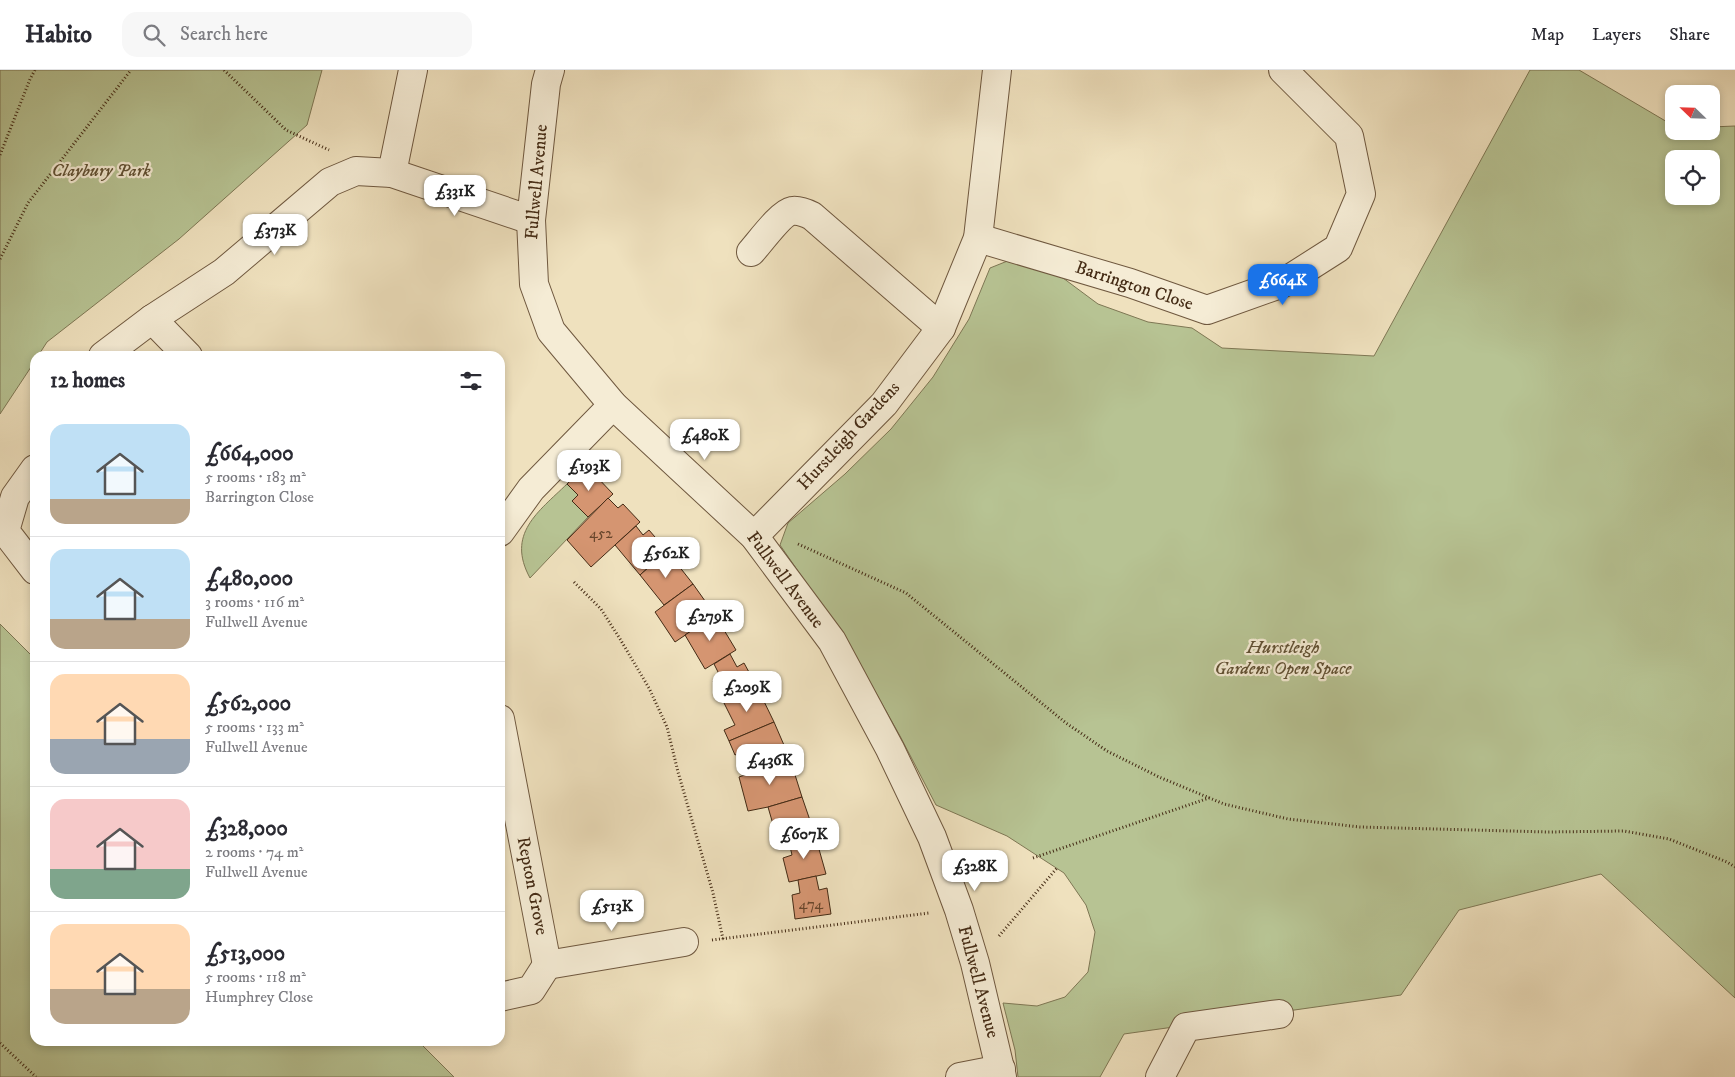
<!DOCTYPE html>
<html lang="en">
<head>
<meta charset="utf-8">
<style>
	:root { --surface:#fff; --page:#f7f7f7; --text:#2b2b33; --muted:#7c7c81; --line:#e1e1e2; --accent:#1a73e8 }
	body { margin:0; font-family:"IM FELL DW Pica",serif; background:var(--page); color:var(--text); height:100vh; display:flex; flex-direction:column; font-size:19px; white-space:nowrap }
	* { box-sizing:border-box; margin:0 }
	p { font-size:16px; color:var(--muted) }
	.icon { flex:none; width:28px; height:28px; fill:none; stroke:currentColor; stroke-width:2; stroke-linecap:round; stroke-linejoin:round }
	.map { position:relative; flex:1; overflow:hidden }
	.details { position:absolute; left:30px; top:281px; width:475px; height:695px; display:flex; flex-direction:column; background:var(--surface); border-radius:15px; box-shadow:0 2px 8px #0003 }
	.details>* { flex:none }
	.needle { width:32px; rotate:293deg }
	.buttons { position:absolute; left:1665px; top:15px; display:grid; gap:10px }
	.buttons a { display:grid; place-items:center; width:55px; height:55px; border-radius:10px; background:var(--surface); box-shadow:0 2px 8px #0003; font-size:25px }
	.price { position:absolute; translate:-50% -42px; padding:0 11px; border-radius:10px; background:#fff; color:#222; font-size:16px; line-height:32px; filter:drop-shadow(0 1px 2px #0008) }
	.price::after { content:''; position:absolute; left:50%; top:30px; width:15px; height:11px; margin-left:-8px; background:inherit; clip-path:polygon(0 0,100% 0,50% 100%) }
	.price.active { background:var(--accent); color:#fff }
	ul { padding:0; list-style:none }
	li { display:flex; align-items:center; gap:15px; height:125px; padding:0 20px }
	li+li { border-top:1px solid var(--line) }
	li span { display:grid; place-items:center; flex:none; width:140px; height:100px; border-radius:15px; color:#555 }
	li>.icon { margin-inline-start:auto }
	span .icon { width:60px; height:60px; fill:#fffc; stroke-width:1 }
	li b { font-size:21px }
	h2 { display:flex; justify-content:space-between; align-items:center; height:60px; padding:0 20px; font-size:21px }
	header { display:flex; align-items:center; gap:30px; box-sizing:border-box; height:70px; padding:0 25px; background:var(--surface); border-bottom:1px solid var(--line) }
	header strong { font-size:24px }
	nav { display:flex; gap:28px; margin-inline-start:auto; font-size:18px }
	.search { width:350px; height:45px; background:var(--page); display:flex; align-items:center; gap:12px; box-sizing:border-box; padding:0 18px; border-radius:15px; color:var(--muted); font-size:19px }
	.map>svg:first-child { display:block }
	.green { fill:#b7c393; stroke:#7e7754; fill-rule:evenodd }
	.building { fill:#d59571; stroke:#442b15 }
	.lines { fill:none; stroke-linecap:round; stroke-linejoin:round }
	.minor-casing { stroke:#6f583f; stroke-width:30 }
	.path { stroke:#442b15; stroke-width:3; stroke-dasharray:1 2.5; stroke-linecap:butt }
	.minor { stroke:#f5ecd5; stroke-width:28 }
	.labels { text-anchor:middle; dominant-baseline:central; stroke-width:4.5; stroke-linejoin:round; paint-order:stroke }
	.number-label { font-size:15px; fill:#68462c }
	.park-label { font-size:18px; font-style:italic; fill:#615134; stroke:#f5ecd5 }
	.street-label { font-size:18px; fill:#442b15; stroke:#f5ecd5 }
</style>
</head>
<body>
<header>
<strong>Habito</strong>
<div class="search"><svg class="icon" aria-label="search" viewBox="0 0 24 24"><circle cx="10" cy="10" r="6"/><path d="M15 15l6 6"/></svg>Search here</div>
<nav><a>Map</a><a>Layers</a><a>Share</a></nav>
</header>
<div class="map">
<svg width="1735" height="1007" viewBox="0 0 1735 1007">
	<rect width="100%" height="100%" fill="#efe1be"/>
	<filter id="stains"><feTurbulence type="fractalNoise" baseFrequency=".004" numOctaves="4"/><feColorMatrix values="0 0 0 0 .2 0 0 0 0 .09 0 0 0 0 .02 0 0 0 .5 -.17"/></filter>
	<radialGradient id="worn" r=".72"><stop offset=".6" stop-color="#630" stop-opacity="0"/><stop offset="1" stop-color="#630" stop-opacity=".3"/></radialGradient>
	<!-- green -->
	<g class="green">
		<polygon points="0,0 322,0 307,55 179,169 47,272 38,286 35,286 35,291 0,344"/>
		<path d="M1530,0H1579L1674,56V61H1711V57L1735,56V928L1601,804L1459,840L1401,925L1124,964L1100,1007H1018L1015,980L1003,933L1037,936L1065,927L1088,902L1095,862L1086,835L1064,803L1007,766L936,735L900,666L849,575L780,475L788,453L845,404L891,359L933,307L969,249L990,198L1010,190L1063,208L1098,234L1148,252L1192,258L1222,278L1374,286ZM1674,89H1711V126H1674Z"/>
		<path d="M567,414L578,425L572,431L588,447L530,508C506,464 538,442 567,414Z"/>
		<polygon points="0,554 35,589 35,971 418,971 454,1007 0,1007"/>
	</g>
	<!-- building -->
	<g class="building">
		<polygon points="584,398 593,407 595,405 613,424 588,447 572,431 578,425 567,414"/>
		<polygon points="608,428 618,438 623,434 640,452 591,497 567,470"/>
		<polygon points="636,456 643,465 649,460 667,481 640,505 615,475"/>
		<polygon points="667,481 693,514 664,535 640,505"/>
		<polygon points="693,514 715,545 675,572 655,542"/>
		<polygon points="715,545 736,580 705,599 685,565"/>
		<polygon points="730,584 737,597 744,593 756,615 724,633 713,611 720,606 714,594"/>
		<polygon points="756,615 774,652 729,671 724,660 735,655 724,633"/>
		<polygon points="774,652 790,689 756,702 746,680 735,685 729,671"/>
		<polygon points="790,689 802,727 768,737 748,741 739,707"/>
		<polygon points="802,727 815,765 779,775 768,737"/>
		<polygon points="815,765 826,804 789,812 783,788 792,785 789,772"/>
		<polygon points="816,806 819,820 827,818 831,844 795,849 792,825 800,823 798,810"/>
	</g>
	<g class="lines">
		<defs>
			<g id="minor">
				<polyline points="550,0 546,14 531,150 534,214 551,261 613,335 754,466 832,571 890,679 932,767 959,840 975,893 1002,1007"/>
				<polyline points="392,103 413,0"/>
				<polyline points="978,168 1130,213 1207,240 1283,213 1338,178 1361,124 1349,66 1283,0"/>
				<path d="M751,182C760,172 781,143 792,141C799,140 806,143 812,146L941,258"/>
				<polyline points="152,249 188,286"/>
				<polyline points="103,286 152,249 224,202 330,112 356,101 392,103 531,150"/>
				<polyline points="35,399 15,427 5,461 35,500"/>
				<polyline points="500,462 531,419 613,335"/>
				<polyline points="754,466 884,334 941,258 978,168 997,0"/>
				<polyline points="500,649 547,895"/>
				<polyline points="547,895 684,872"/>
				<polyline points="500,927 531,920 547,895"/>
				<polyline points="960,1007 1001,999"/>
				<polyline points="1160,1007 1186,957 1279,944"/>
			</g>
		</defs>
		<!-- minor casing -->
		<use href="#minor" class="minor-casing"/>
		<!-- path -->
		<g class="path">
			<polyline points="224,0 286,60 329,80"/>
			<polyline points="0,85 30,9 35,0"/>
			<polyline points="0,189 28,133 131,0"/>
			<polyline points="798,474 906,523 1066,653 1107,681 1159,707 1224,734 1288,749 1360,757 1548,762 1624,761 1669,769 1727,792 1735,797"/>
			<polyline points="574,512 601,539 620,569 649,618 667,657 678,702 713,823 723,869"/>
			<polyline points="1033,788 1209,728"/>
			<polyline points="999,866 1057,798"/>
			<polyline points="712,870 929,843"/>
			<polyline points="0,973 36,1007"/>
		</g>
		<!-- minor -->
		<use href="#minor" class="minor"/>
	</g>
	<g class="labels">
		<!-- number labels -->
		<g class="number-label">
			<text x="601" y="463">452</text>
			<text x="811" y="834">474</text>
		</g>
		<!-- park labels -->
		<g class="park-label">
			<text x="101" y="101">Claybury Park</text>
			<text x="1283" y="578">Hurstleigh<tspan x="1283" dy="21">Gardens Open Space</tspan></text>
		</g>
		<!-- street labels -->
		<g class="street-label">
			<text transform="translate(537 112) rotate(-85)">Fullwell Avenue</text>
			<text transform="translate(1134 216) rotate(18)">Barrington Close</text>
			<text transform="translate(849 366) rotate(-47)">Hurstleigh Gardens</text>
			<text transform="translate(785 510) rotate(53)">Fullwell Avenue</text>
			<text transform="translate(532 816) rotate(79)">Repton Grove</text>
			<text transform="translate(978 912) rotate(75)">Fullwell Avenue</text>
		</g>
	</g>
	<rect width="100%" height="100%" filter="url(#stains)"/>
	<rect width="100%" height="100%" fill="url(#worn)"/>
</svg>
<div class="buttons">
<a><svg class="needle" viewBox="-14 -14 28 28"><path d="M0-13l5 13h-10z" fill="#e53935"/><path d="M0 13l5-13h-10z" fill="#7c7c81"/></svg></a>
<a><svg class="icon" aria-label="locate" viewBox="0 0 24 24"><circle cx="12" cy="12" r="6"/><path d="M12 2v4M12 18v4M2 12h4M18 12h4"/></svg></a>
</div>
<b class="price" style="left:455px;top:147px">£331K</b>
<b class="price" style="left:275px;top:186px">£373K</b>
<b class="price active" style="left:1283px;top:236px">£664K</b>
<b class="price" style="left:705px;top:391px">£480K</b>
<b class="price" style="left:589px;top:422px">£193K</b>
<b class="price" style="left:666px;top:509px">£562K</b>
<b class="price" style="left:710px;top:572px">£279K</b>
<b class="price" style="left:747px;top:643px">£209K</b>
<b class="price" style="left:770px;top:716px">£436K</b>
<b class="price" style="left:804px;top:790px">£607K</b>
<b class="price" style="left:975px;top:822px">£328K</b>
<b class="price" style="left:612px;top:862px">£513K</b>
<section class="details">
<h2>12 homes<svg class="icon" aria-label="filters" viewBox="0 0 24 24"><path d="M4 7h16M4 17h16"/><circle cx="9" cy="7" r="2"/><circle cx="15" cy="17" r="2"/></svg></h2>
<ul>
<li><span style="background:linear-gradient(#bfe0f5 75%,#b9a48a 0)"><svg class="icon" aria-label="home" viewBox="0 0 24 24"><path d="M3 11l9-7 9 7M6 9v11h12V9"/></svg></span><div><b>£664,000</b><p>5 rooms · 183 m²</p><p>Barrington Close</p></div></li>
<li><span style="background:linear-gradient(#bfe0f5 70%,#b9a48a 0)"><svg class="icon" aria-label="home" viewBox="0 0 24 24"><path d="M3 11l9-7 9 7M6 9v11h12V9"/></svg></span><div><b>£480,000</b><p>3 rooms · 116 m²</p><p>Fullwell Avenue</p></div></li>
<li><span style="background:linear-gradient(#ffd9b3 65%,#9aa5b1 0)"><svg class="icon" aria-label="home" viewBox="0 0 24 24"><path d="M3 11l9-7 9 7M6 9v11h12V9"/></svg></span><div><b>£562,000</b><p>5 rooms · 133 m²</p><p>Fullwell Avenue</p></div></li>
<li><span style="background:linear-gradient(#f6c9c9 70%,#7fa58c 0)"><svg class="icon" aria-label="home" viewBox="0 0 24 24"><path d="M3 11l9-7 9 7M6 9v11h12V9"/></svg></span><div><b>£328,000</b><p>2 rooms · 74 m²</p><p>Fullwell Avenue</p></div></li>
<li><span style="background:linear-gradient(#ffd9b3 65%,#b9a48a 0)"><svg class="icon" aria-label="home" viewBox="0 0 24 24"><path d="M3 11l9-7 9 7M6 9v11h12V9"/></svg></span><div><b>£513,000</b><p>5 rooms · 118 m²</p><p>Humphrey Close</p></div></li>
</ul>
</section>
</div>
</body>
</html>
